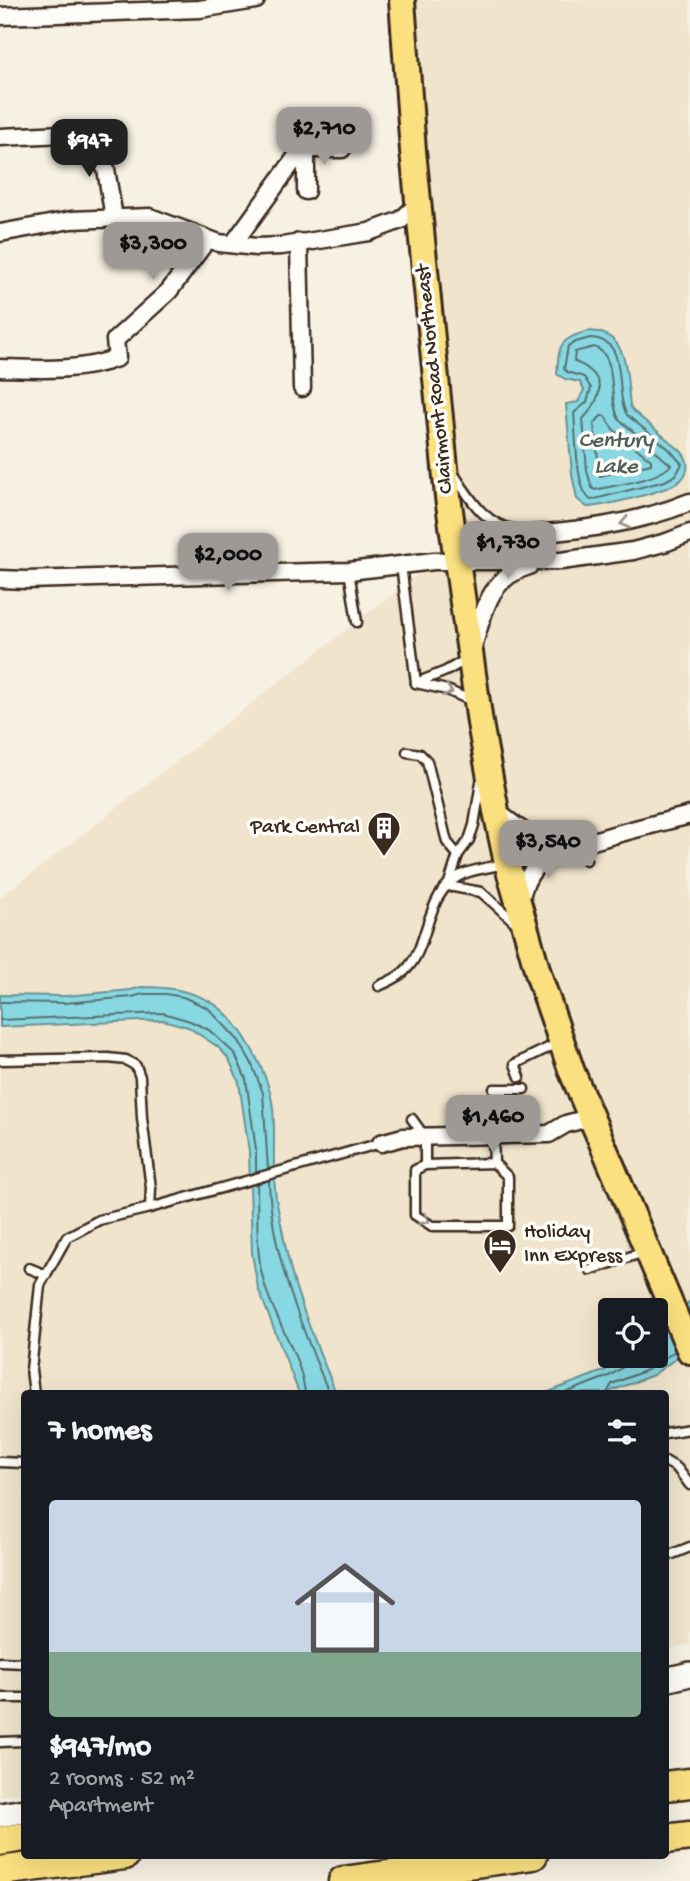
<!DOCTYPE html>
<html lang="en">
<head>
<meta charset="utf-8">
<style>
	:root { --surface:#171b24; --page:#20242c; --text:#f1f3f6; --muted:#9ea1a6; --line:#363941; --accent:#9f9995 }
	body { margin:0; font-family:"Gochi Hand",sans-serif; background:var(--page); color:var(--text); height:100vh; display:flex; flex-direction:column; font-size:26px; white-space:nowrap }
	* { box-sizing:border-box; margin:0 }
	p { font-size:23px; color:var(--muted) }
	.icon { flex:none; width:38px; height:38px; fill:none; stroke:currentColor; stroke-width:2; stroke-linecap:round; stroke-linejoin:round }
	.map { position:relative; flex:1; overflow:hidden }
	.drawer { position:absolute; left:21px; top:1390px; width:648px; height:469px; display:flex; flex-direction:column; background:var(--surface); border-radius:7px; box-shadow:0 7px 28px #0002 }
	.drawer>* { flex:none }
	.tools { position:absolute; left:598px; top:1298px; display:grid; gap:14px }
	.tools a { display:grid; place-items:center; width:70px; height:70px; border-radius:7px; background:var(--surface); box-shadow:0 7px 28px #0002; font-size:35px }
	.price { position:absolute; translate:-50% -60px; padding:0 16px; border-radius:14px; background:var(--accent); color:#111; font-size:23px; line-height:46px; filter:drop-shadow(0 2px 4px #0008) }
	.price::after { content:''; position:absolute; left:50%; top:42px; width:21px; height:16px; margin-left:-10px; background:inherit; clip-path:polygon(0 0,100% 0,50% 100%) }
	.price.active { background:#222; color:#fff }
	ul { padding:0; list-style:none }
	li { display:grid; align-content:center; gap:14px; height:371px; padding:0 28px }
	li+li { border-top:2px solid var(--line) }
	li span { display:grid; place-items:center; height:217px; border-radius:7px; color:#555 }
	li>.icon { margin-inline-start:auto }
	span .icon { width:126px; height:126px; fill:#fffc; stroke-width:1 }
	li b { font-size:30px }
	h2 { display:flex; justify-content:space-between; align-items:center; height:84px; padding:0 28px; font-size:30px }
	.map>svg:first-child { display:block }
	.built { fill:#f0e4cc; fill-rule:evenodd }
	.water { fill:#87d8e3; stroke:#699294; stroke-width:2 }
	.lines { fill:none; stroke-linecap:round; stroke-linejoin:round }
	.shore { stroke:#59706d; stroke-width:2 }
	.lane-casing { stroke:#3b2a1e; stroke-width:13 }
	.street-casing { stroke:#3b2a1e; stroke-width:21 }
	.secondary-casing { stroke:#3b2a1e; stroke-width:28 }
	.primary-casing { stroke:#3b2a1e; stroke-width:30 }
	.highway-casing { stroke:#3b2a1e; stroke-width:33 }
	.lane { stroke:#fdfcf7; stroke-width:8 }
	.street { stroke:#fdfcf7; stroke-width:16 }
	.secondary { stroke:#fdfcf7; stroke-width:23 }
	.primary { stroke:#fbe080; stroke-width:24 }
	.highway { stroke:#fbe080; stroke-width:28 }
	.oneway { stroke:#9c938a }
	.labels { text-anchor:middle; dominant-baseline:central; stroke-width:7; stroke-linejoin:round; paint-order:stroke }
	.street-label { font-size:21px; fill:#3b2a1e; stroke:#fdfcf7 }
	.poi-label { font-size:21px; fill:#3b2a1e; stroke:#fdfcf7; text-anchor:end }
	.water-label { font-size:23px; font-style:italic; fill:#525e59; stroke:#fdfcf7 }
</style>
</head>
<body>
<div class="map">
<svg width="690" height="1881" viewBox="0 0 690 1881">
	<rect width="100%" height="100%" fill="#f7f1e3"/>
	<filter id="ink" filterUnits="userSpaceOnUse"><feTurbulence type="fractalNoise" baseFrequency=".0143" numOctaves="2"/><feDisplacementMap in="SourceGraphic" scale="14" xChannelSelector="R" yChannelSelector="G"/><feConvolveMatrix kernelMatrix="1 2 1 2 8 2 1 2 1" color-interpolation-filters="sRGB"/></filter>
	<g filter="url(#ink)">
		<!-- built -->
		<path class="built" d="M414,0H690V1644L665,1650V1393H24V1792L0,1796V898L447,552ZM611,1311H656V1356H611Z"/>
		<!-- water -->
		<g class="water">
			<path d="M589,331C630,332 626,375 630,406L632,410L681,451C689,460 690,471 681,480C670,491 604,506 587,507L577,499L572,474L566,404L578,402L584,390L580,382L565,379L557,374C559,344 559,339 589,331Z"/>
			<path d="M141,987C166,987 186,989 209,1001C240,1017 269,1074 273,1108C276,1140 271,1173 277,1204C283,1232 287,1261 296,1288C307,1324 322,1358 336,1393H299L258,1288L252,1254L249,1151L239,1082L229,1059L218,1047L188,1027L163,1020L0,1027V995L65,996L131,990Z"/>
			<polygon points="690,1301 690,1348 653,1375 606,1393 546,1393 606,1370 628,1356 656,1356 656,1335"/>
		</g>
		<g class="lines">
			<!-- shore -->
			<g class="shore">
				<path d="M590,338C631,339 613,391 627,415L669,449L682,464L676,475L665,481L591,500C575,490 576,433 574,413L587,402L591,388L584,377L567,372L564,369L568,346L576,342Z"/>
				<path d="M594,347C619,355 607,398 619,419L671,465C659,480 614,485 595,490L592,488L587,471L583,419C596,405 609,385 588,369C584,365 578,364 574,361L575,352Z"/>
				<polygon points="601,416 605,416 613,429 651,460 651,464 600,476 594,424"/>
				<polyline points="0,1002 65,1003 132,997 143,994 166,994 183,997 208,1008 239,1041 251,1062 263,1093 268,1169"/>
				<polyline points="0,1020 163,1013 190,1021 209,1030 235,1054 246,1079 256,1150 256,1172"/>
				<path d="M269,1181C271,1255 301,1325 329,1393"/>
				<path d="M257,1184C258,1217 255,1254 265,1286C276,1322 301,1356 305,1393"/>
				<polyline points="565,1393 609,1376 628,1364 630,1356"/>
				<polyline points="607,1393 612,1384 649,1369 675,1351"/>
			</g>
			<defs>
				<g id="lane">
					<path d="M453,473C470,498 484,525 516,530"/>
					<polyline points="401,565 416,683"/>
					<polyline points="349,571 357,622"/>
					<polyline points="416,683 447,690 472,701"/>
					<polyline points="416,683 446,671 467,659"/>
					<polyline points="407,752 420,754 427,761 447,842 458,855"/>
					<polyline points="481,782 474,825 469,840 458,855 448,886 481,892 516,923"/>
					<polyline points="565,827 573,847"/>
					<polyline points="581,845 586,860"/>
					<path d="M379,986C390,981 402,976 410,965C430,940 426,890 463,874C475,869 491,867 505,864"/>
					<polyline points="0,1060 108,1058 126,1060 136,1066 140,1077 142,1118 151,1188 150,1208"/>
					<polyline points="520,1077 515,1064 560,1042"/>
					<polyline points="494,1089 524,1089"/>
					<polyline points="412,1119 425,1137 425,1165"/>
					<polyline points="493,1136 494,1163 508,1177 508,1226 432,1226 415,1215 415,1170 425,1165 494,1163"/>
					<polyline points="29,1268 46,1275"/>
					<polyline points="590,1270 644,1252"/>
					<polyline points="34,1393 31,1370 40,1285 67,1237 99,1220 150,1208 381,1143"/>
					<polyline points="665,1433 690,1429"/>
					<polyline points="665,1461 677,1468 690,1485"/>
					<polyline points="0,1462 24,1463"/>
					<polyline points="665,1557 690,1547"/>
					<polyline points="0,1662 24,1663"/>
					<polyline points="0,1698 24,1698"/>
					<polyline points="0,1742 24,1741"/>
				</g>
				<g id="street">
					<polyline points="0,16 200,9 256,0"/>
					<polyline points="0,137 85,133 106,169 114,218"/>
					<polyline points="306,191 306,149"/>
					<polyline points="0,233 71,220 150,217 219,243 256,247 282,246 369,232 401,220 418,204"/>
					<polyline points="299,242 302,388"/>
					<polyline points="233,244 302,149 342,149"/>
					<path d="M0,368C38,369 81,372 117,358L115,340L169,291L207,240"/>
					<path d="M454,542C534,532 615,533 690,502"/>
					<polyline points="0,579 26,580 349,571 434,561 561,561 633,551 667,542 690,533"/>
					<path d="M472,650C484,614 487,578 529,566"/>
					<path d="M496,811C521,831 536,842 569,849"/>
					<path d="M519,903C523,890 526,878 535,868C555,846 657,824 690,815"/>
					<polyline points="381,1143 403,1137 549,1134 566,1124 592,1117"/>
				</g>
				<g id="secondary">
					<polyline points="665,1680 690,1674"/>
					<polyline points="0,1815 24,1811"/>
				</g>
				<polyline id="primary" points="402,0 413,151 448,497 480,723 496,811 507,863 539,976 572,1072 690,1351"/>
				<g id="highway">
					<polyline points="665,1786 690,1783"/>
					<polyline points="665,1839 690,1836"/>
					<polyline points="0,1841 24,1837"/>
					<polyline points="0,1871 125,1855"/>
					<polyline points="343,1881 533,1855"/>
				</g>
			</defs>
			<!-- lane casing -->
			<use href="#lane" class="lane-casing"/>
			<!-- street casing -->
			<use href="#street" class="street-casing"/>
			<!-- secondary casing -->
			<use href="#secondary" class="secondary-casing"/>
			<!-- primary casing -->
			<use href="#primary" class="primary-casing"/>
			<!-- highway casing -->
			<use href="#highway" class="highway-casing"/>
			<!-- lane -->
			<use href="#lane" class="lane"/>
			<!-- street -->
			<use href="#street" class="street"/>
			<!-- secondary -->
			<use href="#secondary" class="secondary"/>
			<!-- primary -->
			<use href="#primary" class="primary"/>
			<!-- highway -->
			<use href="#highway" class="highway"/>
		</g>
		<!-- one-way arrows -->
		<defs><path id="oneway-chevron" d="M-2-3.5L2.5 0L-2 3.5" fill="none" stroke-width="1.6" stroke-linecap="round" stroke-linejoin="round" transform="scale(1.75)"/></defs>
		<g class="oneway">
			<use href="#oneway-chevron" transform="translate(625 523) rotate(168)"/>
			<use href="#oneway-chevron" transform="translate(448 691) rotate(20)"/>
			<use href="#oneway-chevron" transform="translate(425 1220) rotate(29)"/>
		</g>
	</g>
	<!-- icons -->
	<defs>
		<symbol id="building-pin" viewBox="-11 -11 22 30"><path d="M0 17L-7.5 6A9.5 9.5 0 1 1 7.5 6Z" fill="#3b2a1e" stroke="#fdfcf7"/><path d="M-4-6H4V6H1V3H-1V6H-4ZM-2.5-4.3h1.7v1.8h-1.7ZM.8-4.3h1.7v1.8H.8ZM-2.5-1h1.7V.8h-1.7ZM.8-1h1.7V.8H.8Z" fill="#fff"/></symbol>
		<symbol id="hotel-pin" viewBox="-11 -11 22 30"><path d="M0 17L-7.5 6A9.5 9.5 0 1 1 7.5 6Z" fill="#3b2a1e" stroke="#fdfcf7"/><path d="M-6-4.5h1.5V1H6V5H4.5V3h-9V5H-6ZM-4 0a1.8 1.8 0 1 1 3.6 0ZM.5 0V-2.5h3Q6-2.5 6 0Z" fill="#fff"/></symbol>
	</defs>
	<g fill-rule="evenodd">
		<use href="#building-pin" x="365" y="809" width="38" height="52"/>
		<use href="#hotel-pin" x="481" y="1226" width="38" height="52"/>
	</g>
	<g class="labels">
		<!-- street labels -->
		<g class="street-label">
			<text transform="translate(436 379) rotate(-96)">Clairmont Road Northeast</text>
		</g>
		<!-- poi labels -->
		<g class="poi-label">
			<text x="360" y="828">Park Central</text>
			<text x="524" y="1233" text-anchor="start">Holiday<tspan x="524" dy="24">Inn Express</tspan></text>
		</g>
		<!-- water labels -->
		<g class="water-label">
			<text x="616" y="441">Century<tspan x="616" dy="26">Lake</tspan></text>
		</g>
	</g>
</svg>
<div class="tools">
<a><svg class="icon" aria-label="locate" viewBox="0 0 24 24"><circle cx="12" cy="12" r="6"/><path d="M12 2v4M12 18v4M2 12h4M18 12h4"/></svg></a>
</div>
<b class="price" style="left:324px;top:167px">$2,710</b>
<b class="price active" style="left:89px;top:179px">$947</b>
<b class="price" style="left:153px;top:282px">$3,300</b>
<b class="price" style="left:508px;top:581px">$1,730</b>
<b class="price" style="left:228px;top:593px">$2,000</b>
<b class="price" style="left:548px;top:880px">$3,540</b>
<b class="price" style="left:493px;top:1155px">$1,460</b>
<section class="drawer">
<h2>7 homes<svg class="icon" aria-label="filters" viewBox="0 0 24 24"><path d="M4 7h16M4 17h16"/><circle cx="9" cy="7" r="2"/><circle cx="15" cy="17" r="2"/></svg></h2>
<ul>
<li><span style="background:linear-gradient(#c9d6e8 70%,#7fa58c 0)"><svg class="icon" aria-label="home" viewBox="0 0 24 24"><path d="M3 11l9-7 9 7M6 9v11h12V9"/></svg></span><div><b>$947/mo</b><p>2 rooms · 52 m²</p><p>Apartment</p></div></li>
</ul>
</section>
</div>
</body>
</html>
